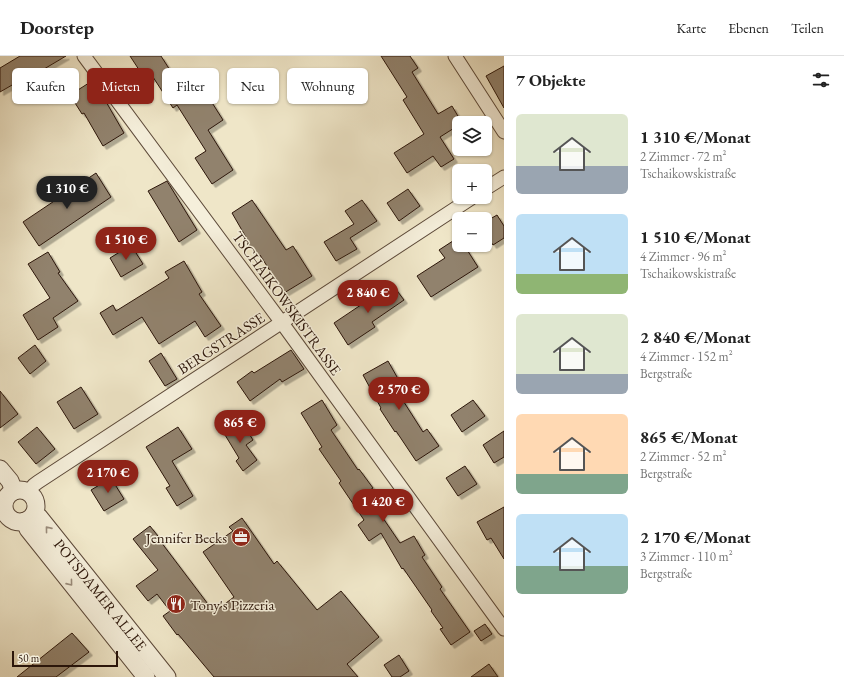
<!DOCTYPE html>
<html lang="de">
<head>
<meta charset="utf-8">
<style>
	:root { --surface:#fff; --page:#f2f2f2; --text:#222; --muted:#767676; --line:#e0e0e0; --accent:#8f2418 }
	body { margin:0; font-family:"EB Garamond",serif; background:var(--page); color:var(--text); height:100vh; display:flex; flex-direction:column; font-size:15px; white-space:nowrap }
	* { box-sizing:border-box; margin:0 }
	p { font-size:13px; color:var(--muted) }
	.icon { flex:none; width:22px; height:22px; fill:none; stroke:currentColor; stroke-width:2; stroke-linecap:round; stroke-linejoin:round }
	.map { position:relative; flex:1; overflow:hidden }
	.side { display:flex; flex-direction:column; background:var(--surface); width:340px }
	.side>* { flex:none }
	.hud { position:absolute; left:12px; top:12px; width:380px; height:36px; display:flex; gap:8px }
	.buttons { position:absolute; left:452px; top:60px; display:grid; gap:8px }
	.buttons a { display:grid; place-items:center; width:40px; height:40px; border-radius:6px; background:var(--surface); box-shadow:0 1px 3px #0004; font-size:20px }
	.scale { position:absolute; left:12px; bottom:10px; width:106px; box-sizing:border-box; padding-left:4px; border:2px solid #2c160a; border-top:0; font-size:11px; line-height:14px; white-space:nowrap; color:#2c160a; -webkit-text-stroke:3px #f5efdb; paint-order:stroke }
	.price { position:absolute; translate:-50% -34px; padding:0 9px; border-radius:14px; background:var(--accent); color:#fff; font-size:13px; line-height:26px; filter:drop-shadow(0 1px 2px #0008) }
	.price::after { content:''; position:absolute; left:50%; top:24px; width:12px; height:9px; margin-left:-6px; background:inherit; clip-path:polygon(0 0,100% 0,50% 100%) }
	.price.current { background:#222; color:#fff }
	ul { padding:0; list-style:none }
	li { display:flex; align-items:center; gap:12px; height:100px; padding:0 12px }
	li span { display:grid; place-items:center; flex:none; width:112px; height:80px; border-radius:6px; color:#555 }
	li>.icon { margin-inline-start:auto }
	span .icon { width:48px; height:48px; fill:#fffc; stroke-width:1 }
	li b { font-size:17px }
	h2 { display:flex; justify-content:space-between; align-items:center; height:48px; padding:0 12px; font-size:17px }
	.chip { padding:0 14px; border-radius:6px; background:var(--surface); box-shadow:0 1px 3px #0004; font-size:14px; line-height:36px }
	.chip.current { background:var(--accent); color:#fff }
	header { display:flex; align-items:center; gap:24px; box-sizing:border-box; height:56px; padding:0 20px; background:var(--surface); border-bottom:1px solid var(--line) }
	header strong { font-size:19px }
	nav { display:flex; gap:22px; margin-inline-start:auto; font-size:14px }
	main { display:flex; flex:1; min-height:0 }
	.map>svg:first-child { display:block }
	.building { fill:#91826d; stroke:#2c160a; filter:url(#shadow) }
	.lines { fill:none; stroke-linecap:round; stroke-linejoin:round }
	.minor-casing { stroke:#5d4a3a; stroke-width:15 }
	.tertiary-casing { stroke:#5d4a3a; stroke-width:19 }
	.minor { stroke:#f5efdb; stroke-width:13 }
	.tertiary { stroke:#f5efdb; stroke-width:17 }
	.oneway { stroke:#9b8d7d }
	.labels { text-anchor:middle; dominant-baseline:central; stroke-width:3; stroke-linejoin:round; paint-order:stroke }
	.street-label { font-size:15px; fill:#2c160a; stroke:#f5efdb }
	.poi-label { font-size:15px; fill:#2c160a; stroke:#f5efdb; text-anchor:end }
</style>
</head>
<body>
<header>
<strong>Doorstep</strong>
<nav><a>Karte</a><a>Ebenen</a><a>Teilen</a></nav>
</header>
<main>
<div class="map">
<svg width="504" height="621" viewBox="0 0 504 621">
	<defs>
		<filter id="shadow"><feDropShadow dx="3.5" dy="3.5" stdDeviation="0" flood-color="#0004"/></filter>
	</defs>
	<rect width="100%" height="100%" fill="#efe6c8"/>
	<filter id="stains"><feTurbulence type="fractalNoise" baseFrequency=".005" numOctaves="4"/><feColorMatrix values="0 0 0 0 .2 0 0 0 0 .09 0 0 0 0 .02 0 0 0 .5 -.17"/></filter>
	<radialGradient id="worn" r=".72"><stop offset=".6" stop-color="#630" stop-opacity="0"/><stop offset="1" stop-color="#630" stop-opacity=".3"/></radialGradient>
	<!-- building -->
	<g class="building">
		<polygon points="20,0 66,0 39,16 38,14 0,36 0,12"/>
		<polygon points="130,0 161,0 175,22 189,14 209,46 211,45 223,64 208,74 233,114 212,128 195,102 206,95 177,49 173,52 153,21 147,26"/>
		<polygon points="381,0 410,0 418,12 412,16 438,58 452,50 462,67 459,67 459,69 440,81 454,103 441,111 433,100 407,117 394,97 424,78 403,44 407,41"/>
		<polygon points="504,10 504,52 486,20"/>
		<polygon points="92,25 106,43 105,44 124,77 103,90 84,57 82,58 70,39"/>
		<polygon points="96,117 111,141 39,190 23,166"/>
		<polygon points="167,125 197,174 179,186 148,135"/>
		<polygon points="408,133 420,150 399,165 387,147"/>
		<polygon points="252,144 286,194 293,190 312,220 284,237 260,199 258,201 246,184 247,183 232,157"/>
		<polygon points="362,144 377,165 350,182 357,193 336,205 324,186 354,168 345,155"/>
		<polygon points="497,159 504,170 504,182 493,189 485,177 485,166"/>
		<polygon points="459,181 459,189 464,189 478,211 431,241 417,220 445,202 439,194"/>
		<polygon points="131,189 143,208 121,221 110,202"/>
		<polygon points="48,196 60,216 58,217 78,245 53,262 58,271 38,284 23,259 50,242 28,208"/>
		<polygon points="184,205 202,236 199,238 221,270 205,281 195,265 159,288 142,261 113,279 100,257 113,249 116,255 169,222 165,216"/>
		<polygon points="392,228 404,244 372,266 375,271 348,289 334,267"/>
		<polygon points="35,289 46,305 30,318 18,302"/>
		<polygon points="291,294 304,313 282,326 280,323 250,345 237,326 252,315 254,317"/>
		<polygon points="161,297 177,323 165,330 149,305"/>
		<polygon points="388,305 401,328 395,332 423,376 427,373 439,390 416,405 396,375 395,376 380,353 381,352 363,319"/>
		<polygon points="81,331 98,358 74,373 57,346"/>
		<polygon points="0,335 18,358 0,372"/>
		<polygon points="322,344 337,369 331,374 358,414 359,413 373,432 370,434 374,440 370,443 400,487 414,480 425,499 422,501 442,531 440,533 470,576 451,589 440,573 443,572 431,555 432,554 403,512 402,513 381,477 369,485 358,469 364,464 339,427 341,425 319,393 322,391 301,357"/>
		<polygon points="473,344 485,360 462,376 451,359"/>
		<polygon points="240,363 253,384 246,389 257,404 243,415 236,405 239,402 222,374"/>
		<polygon points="37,371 55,393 36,408 18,386"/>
		<polygon points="178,371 192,393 172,405 193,440 177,450 166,432 170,430 146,391"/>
		<polygon points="504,375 504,401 494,407 483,389"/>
		<polygon points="465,410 477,428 458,440 446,422"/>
		<polygon points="111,422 124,443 104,455 91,434"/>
		<polygon points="504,451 504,503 491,482 487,484 477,466"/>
		<polygon points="242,462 274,508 277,505 317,554 341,535 379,581 347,608 358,621 214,621 178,578 177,579 163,560 170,555 157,538 148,545 136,530 158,514 133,483 150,470 162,485 161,486 214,556 234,541 203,496 233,475 229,471"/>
		<polygon points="485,568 492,578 481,585 474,575"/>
		<polygon points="72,577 89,596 56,621 17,621"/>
		<polygon points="399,599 409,615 400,621 392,621 384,609"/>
		<polygon points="489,608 498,621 471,621"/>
	</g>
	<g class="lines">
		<defs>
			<g id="minor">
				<polyline points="84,0 282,267 504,573"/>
				<polyline points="455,0 504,76"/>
				<polyline points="485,133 504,121"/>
				<polyline points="28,436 34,429 38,426 473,141"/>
			</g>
			<g id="tertiary">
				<polyline points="0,413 10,425 14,435"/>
				<circle cx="20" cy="450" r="16"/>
				<path id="s1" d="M34,458L39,461L167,621"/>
				<polyline points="25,465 28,473 146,621"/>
			</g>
		</defs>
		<!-- minor casing -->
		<use href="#minor" class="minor-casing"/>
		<!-- tertiary casing -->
		<use href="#tertiary" class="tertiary-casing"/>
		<!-- minor -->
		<use href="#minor" class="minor"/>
		<!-- tertiary -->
		<use href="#tertiary" class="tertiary"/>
	</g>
	<!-- one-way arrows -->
	<defs><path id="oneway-chevron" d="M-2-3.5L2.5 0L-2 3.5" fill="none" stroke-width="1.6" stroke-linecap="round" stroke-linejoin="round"/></defs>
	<g class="oneway">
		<use href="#oneway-chevron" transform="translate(48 473) rotate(-129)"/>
		<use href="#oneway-chevron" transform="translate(70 527) rotate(51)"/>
	</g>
	<!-- icons -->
	<defs>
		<symbol id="office-disc" viewBox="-11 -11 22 22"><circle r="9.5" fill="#8f2418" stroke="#f5efdb"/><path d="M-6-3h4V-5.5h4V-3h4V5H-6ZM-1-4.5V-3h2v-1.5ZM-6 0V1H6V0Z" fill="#fff"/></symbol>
		<symbol id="restaurant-disc" viewBox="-11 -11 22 22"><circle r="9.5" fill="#8f2418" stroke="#f5efdb"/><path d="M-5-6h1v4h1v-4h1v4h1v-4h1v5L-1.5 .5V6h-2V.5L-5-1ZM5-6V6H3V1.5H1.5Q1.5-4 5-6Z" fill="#fff"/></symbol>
	</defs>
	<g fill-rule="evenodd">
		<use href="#office-disc" x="230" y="470" width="22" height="22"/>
		<use href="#restaurant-disc" x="165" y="537" width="22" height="22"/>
	</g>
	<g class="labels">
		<!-- street labels -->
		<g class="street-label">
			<text transform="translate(287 247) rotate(54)">TSCHAIKOWSKISTRASSE</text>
			<text transform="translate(221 287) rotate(-33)">BERGSTRASSE</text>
			<text stroke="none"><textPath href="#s1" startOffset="105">POTSDAMER ALLEE</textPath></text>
		</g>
		<!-- poi labels -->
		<g class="poi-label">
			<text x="227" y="481">Jennifer Becks</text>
			<text x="190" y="548" text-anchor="start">Tony's Pizzeria</text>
		</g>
	</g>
	<rect width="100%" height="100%" filter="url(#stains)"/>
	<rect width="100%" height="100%" fill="url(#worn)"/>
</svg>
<div class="buttons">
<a><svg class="icon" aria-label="layers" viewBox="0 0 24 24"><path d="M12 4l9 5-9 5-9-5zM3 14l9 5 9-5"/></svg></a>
<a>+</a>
<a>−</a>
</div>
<div class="scale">50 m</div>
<b class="price current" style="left:67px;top:154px">1 310 €</b>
<b class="price" style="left:126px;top:205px">1 510 €</b>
<b class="price" style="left:368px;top:258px">2 840 €</b>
<b class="price" style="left:399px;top:355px">2 570 €</b>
<b class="price" style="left:240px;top:388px">865 €</b>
<b class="price" style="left:108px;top:438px">2 170 €</b>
<b class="price" style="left:383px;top:467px">1 420 €</b>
<div class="hud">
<a class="chip">Kaufen</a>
<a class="chip current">Mieten</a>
<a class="chip">Filter</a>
<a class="chip">Neu</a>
<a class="chip">Wohnung</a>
</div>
</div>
<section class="side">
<h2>7 Objekte<svg class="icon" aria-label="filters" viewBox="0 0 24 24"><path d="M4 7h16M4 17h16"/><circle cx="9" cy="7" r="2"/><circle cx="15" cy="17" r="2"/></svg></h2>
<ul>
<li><span style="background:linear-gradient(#dfe7d0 65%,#9aa5b1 0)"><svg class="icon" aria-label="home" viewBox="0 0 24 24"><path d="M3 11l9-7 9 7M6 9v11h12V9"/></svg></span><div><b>1 310 €/Monat</b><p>2 Zimmer · 72 m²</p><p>Tschaikowskistraße</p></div></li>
<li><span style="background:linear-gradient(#bfe0f5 75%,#8fb573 0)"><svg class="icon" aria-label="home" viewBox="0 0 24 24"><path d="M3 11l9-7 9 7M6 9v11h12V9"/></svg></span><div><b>1 510 €/Monat</b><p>4 Zimmer · 96 m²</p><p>Tschaikowskistraße</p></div></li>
<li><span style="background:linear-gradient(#dfe7d0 75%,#9aa5b1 0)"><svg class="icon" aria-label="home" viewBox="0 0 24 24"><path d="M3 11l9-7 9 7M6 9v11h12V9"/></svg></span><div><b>2 840 €/Monat</b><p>4 Zimmer · 152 m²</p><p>Bergstraße</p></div></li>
<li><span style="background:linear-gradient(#ffd9b3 75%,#7fa58c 0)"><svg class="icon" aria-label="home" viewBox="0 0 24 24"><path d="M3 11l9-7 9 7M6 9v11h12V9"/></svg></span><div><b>865 €/Monat</b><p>2 Zimmer · 52 m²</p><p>Bergstraße</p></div></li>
<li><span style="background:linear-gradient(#bfe0f5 65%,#7fa58c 0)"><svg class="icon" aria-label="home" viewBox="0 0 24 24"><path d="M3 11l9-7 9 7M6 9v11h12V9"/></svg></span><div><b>2 170 €/Monat</b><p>3 Zimmer · 110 m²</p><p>Bergstraße</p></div></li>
</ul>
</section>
</main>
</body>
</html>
